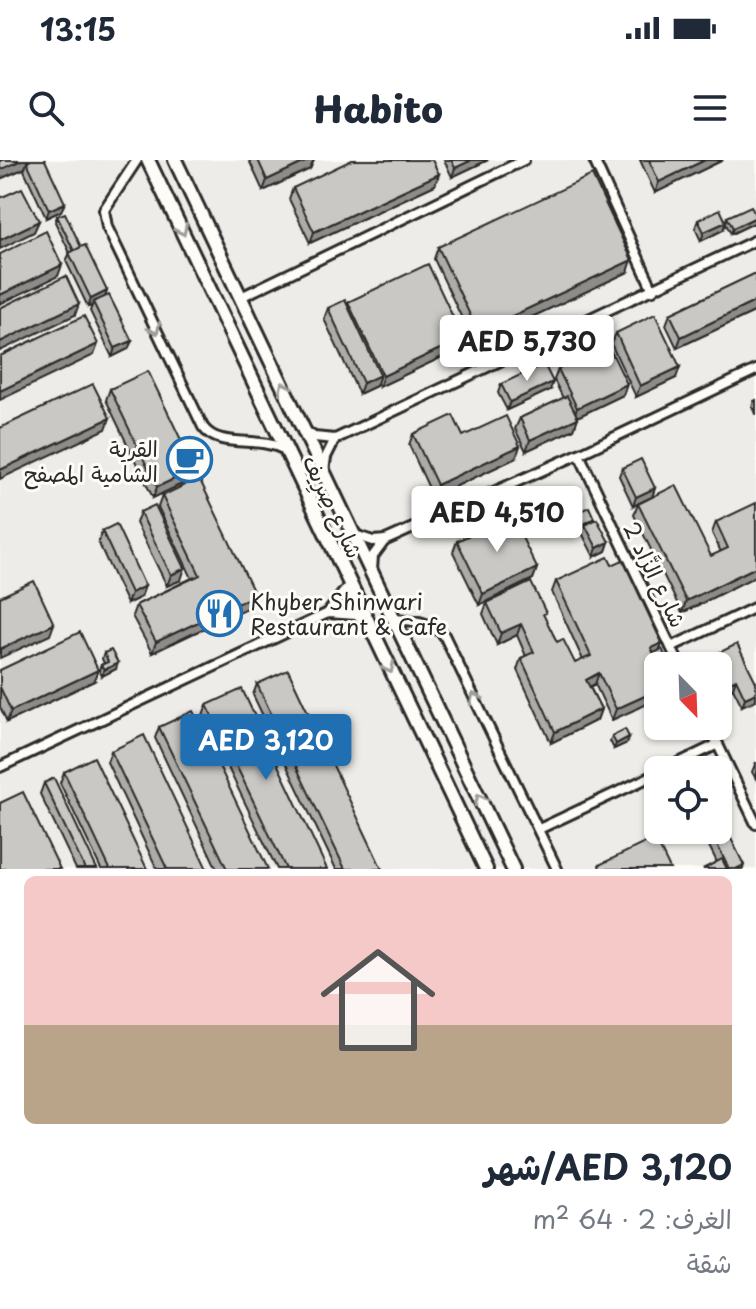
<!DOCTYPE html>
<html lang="ar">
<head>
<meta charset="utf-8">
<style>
	:root { --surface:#fff; --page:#f6f6f7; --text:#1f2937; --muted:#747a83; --line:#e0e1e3; --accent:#1f6fb2 }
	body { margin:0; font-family:"Playpen Sans","Playpen Sans Arabic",sans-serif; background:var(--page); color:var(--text); direction:rtl; height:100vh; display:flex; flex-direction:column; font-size:30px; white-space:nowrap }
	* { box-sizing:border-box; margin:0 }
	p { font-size:26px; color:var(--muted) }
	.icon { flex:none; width:44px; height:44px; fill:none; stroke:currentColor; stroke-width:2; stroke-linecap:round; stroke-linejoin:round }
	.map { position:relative; height:709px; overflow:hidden; direction:ltr }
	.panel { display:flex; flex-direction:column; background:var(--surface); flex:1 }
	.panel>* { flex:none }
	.needle { width:52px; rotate:157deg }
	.tools { position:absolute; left:644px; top:492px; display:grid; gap:16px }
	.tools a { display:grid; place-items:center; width:88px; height:88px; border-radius:12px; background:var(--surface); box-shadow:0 2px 6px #0004; font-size:40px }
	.price { position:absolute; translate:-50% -68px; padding:0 18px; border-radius:8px; background:#fff; color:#222; font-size:26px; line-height:52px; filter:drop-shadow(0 2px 4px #0008) }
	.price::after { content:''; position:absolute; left:50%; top:48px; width:24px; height:18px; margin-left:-12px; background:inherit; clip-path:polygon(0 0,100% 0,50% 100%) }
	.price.active { background:var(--accent); color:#fff }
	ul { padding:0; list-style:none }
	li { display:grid; align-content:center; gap:16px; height:424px; padding:0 24px }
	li+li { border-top:2px solid var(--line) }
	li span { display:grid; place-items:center; height:248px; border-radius:12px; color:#555 }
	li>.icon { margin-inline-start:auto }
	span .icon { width:144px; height:144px; fill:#fffc; stroke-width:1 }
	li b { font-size:34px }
	.status { display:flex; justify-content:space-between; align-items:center; height:56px; padding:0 40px; background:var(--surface); direction:ltr }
	.status svg { height:22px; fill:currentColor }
	header { display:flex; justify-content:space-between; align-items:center; height:104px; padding:0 24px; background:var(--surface); font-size:36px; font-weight:800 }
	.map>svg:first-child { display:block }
	.built { fill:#edece8; fill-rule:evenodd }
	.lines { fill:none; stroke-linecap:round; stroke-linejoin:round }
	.minor-casing { stroke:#2b2b2b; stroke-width:14 }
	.secondary-casing { stroke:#2b2b2b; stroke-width:18 }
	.minor { stroke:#fdfcf7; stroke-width:8 }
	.secondary { stroke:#fdfcf7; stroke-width:12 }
	.wall { fill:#adaca9; stroke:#2b2b2b; stroke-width:2 }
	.shaded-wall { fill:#8d8c89; stroke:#2b2b2b; stroke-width:2 }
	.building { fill:#c9c8c4; stroke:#2b2b2b; stroke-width:2 }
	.oneway { stroke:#9e9e9b }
	.labels { text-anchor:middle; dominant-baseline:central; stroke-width:6; stroke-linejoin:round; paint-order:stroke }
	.poi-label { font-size:22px; fill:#2b2b2b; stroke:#fdfcf7; text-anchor:end }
	.street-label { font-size:22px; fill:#2b2b2b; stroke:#fdfcf7 }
</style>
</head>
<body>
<div class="status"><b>13:15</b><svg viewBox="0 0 49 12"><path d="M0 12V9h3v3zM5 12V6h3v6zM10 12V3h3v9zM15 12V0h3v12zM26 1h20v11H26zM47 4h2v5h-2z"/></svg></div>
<header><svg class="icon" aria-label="menu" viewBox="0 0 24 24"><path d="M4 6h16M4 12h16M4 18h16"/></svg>Habito<svg class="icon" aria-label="search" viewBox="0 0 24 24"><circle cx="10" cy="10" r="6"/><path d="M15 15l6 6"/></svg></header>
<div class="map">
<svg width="756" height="709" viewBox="0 0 756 709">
	<rect width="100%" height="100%" fill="#fdfcf7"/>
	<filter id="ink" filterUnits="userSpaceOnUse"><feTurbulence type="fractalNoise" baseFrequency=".0125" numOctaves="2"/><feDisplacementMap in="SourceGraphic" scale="16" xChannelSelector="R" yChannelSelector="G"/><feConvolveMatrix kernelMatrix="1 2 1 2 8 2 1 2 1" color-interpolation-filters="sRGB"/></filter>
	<g filter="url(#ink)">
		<!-- built -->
		<path class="built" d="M0,0H756V709H0ZM658,506H718V566H658ZM658,610H718V670H658Z"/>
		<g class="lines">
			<defs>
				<g id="minor">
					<path d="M137,0L104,50L107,67L203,267C219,290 260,275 285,290"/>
					<polyline points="594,0 653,130"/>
					<polyline points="241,137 524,0"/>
					<polyline points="307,272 314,277 335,279 756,80"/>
					<polyline points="579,294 680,506"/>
					<polyline points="324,311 326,297 335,279"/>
					<polyline points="355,375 373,381 386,380 579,294 756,210"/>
					<polyline points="372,410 373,396 385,380"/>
					<polyline points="328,453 356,455 366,461"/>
					<path d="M395,459C415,461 429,461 444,475L557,709"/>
					<polyline points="671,487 756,447"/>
					<polyline points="709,566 756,664"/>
					<polyline points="0,607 328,453 349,425"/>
					<polyline points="664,610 718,584"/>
					<polyline points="539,669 658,613"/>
				</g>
				<g id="secondary">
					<polyline points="148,0 486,709"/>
					<polyline points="175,0 513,709"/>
				</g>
			</defs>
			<!-- minor casing -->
			<use href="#minor" class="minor-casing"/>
			<!-- secondary casing -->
			<use href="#secondary" class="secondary-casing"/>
			<!-- minor -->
			<use href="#minor" class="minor"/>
			<!-- secondary -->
			<use href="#secondary" class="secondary"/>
		</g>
		<!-- wall -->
		<g class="wall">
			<polygon points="0,0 45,0 61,51 46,58 24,10 25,8 0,19"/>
			<polygon points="249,0 314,0 310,9 263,31"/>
			<polygon points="444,0 488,0 452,17"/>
			<polygon points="640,0 723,0 655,33"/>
			<polygon points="439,14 435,25 310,83 289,39 293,28"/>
			<polygon points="57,56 81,87 107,131 105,136 128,189 112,197 90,151 92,146 88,147 66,101 70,93 55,62"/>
			<polygon points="727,57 754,63 731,74 726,64 723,70 701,81 695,68 698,60 726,61"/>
			<polygon points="438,87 628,112 474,184 434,99"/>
			<polygon points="756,113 756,151 677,188 666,165 670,154"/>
			<polygon points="348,142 459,189 379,227 377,223 376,226 359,234 324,159 328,148 347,144"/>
			<polygon points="616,173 676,218 636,237 611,184"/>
			<polygon points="558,209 627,224 623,235 577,257 574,269 526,291 515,269 520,258 563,238 554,220"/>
			<polygon points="501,224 550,230 507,250 498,233"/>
			<polygon points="110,229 190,320 153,338 106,240"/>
			<polygon points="756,240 756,254 755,254 752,247 754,241"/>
			<polygon points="413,274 463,276 516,298 433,337 409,285"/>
			<polygon points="622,308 655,328 652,337 633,346 619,316"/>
			<polygon points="162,336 255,435 251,446 152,493 132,456 136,445 192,418 158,347"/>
			<polygon points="638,344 711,396 721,392 712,373 716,362 756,416 682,453 634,355"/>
			<polygon points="140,352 181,420 167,426 136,363"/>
			<polygon points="578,352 594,358 594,360 609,382 606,391 594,397 582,373 584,368 582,369 576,358"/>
			<polygon points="102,371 141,437 127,444 98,382"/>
			<polygon points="457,381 537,408 533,419 479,445 453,392"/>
			<polygon points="612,405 662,483 659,490 612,560 595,524 590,527 601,549 597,560 551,583 517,510 521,498 526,496 517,475 497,485 483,454 487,443 544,457 557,482 575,503 583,500 552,432 556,421"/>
			<polygon points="104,493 116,509 102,516 99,510 101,505 104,503 102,499"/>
			<polygon points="712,496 756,522 742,546 733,528 723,533 718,523 718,506 709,506 709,505"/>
			<polygon points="0,510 94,521 7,562 0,547"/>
			<polygon points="257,524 382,709 336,709 253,535"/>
			<polygon points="207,545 327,709 277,709 203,556"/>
			<polygon points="159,567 268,709 217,709 155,578"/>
			<polygon points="612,576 627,583 614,589 610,581"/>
			<polygon points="111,591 207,709 157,709 107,602"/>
			<polygon points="756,602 756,619 752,612"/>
			<polygon points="64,612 147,709 101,709 60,623"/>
			<polygon points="44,623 97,709 76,709 40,634"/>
			<polygon points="701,670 718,670 744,705 743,709 703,709 717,702"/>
		</g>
		<!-- shaded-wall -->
		<g class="shaded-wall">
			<polygon points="21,0 39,0 27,2 25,8 0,19 0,10"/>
			<polygon points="309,0 314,0 310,9 263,31 267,20"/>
			<polygon points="471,0 488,0 452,17 455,8"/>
			<polygon points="705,0 723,0 655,33 659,22"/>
			<polygon points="439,14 435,25 310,83 314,72"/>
			<polygon points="65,43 61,51 46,58 49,50"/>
			<polygon points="756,57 754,63 731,74 733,68"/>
			<polygon points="39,61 34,72 0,89 0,80"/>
			<polygon points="726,62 723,70 701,81 704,72"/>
			<polygon points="632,100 628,112 474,184 478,172"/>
			<polygon points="62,105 58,116 0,144 0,135"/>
			<polygon points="107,131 104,140 93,142 92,146 88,147 91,139"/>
			<polygon points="756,141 756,151 677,188 681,177"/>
			<polygon points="79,144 75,155 0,191 0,182"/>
			<polygon points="463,178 459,189 379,227 383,216"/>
			<polygon points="132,181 128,189 112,197 115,188"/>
			<polygon points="98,184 94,195 0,240 0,231"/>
			<polygon points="680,207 676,218 636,237 640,226"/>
			<polygon points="380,215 376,226 359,234 363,223"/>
			<polygon points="553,222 550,230 507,250 510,242"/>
			<polygon points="627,224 623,235 573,259 577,248"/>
			<polygon points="110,258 106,269 0,319 0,310"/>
			<polygon points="578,258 574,269 526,291 530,280"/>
			<polygon points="520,286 516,298 433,337 437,325"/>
			<polygon points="195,309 190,320 153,338 157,327"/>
			<polygon points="655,328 652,337 633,346 636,337"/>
			<polygon points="609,382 606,391 594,397 597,388"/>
			<polygon points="756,407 756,416 682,453 686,441"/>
			<polygon points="185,408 181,420 167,426 171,415"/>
			<polygon points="537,408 533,419 479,445 483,434"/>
			<polygon points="145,426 141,437 127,444 131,433"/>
			<polygon points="255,435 251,446 152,493 156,482"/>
			<polygon points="54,464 50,475 0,498 0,489"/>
			<polygon points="521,464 517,475 497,485 501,473"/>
			<polygon points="662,483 658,494 654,496 651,488"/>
			<polygon points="118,503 116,509 102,516 104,510"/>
			<polygon points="98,510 94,521 7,562 11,551"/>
			<polygon points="599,513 595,524 582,531 586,520"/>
			<polygon points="736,519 733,528 723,533 726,524"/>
			<polygon points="658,530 658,539 612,560 616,549"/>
			<polygon points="756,533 756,540 742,546 745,538"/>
			<polygon points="601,549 597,560 551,583 555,572"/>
			<polygon points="629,577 627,583 614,589 616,584"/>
		</g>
		<!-- building -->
		<g class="building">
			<polygon points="0,0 21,0 0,10"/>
			<polygon points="31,0 45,0 65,43 49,50 27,2"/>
			<polygon points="258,0 309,0 267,20"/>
			<polygon points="352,0 432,0 439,14 314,72 293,28"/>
			<polygon points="451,0 470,0 470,1 455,8"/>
			<polygon points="649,0 705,0 659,22"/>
			<polygon points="592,15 632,100 478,172 438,87"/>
			<polygon points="22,28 39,61 0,80 0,38"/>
			<polygon points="751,46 756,57 733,68 727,57"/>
			<polygon points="720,49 726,62 704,72 698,60"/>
			<polygon points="65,53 81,87 74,91 57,56"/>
			<polygon points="46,71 62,105 0,135 0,94"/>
			<polygon points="85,85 107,131 91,139 69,93"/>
			<polygon points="428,104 463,178 383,216 348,142"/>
			<polygon points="756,113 756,141 681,177 670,154"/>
			<polygon points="66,116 79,144 0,182 0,148"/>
			<polygon points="109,135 132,181 115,188 93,142"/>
			<polygon points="345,140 380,215 363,223 328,148"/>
			<polygon points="655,154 680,207 640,226 616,173"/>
			<polygon points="84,156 98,184 0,231 0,196"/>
			<polygon points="608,185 627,224 577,248 558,209"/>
			<polygon points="544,204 553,222 510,242 501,224"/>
			<polygon points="148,211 195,309 157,327 110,229"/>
			<polygon points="93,224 110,258 0,310 0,268"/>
			<polygon points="567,236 578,258 530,280 520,258"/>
			<polygon points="453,255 463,276 506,256 520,286 437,325 413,274"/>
			<polygon points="641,299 655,328 636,337 622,308"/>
			<polygon points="199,318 255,435 156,482 136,445 200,415 162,336"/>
			<polygon points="676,325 711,396 728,388 716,362 756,343 756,407 686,441 638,344"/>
			<polygon points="155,345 185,408 171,415 140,352"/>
			<polygon points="589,347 594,358 584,364 578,352"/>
			<polygon points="511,355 537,408 483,434 457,381"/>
			<polygon points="597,359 609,382 597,388 585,365"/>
			<polygon points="116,364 145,426 131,433 102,371"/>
			<polygon points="608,397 612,405 623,400 662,483 651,488 660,506 658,506 658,530 616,549 599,513 586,520 601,549 555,572 521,498 534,492 521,464 501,473 487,443 531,422 546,453 543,454 557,482 563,479 575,503 591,496 556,421"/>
			<polygon points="34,421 54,464 0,489 0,437"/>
			<polygon points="80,472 98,510 11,551 0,527 0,510"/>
			<polygon points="737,484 756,522 756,533 745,538 736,519 726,524 718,509 718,506 717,506 712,496"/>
			<polygon points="662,489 670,506 660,506 654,493"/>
			<polygon points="111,490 118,503 104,510 101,505 108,502 104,493"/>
			<polygon points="288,510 382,709 345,709 257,524"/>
			<polygon points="242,529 327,709 286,709 207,545"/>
			<polygon points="193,551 268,709 227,709 159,567"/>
			<polygon points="625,569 629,577 616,584 612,576"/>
			<polygon points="144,575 207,709 167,709 111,591"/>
			<polygon points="94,597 147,709 110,709 64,612"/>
			<polygon points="54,618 97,709 85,709 44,623"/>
			<polygon points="23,632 60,709 0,709 0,643"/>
			<polygon points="718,652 744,705 736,709 729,709 710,670 718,670"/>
			<polygon points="655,678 670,709 600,709 599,705"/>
			<polygon points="722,699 727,709 703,709"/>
		</g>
		<!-- one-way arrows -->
		<defs><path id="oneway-chevron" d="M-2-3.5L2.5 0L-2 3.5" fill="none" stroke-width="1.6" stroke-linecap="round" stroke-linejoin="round" transform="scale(2)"/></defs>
		<g class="oneway">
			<use href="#oneway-chevron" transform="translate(182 70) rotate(64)"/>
			<use href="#oneway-chevron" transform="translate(155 169) rotate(65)"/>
			<use href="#oneway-chevron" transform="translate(284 227) rotate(-116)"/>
			<use href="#oneway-chevron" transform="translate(389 508) rotate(64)"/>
			<use href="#oneway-chevron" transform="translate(475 538) rotate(-116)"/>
			<use href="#oneway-chevron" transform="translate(480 639) rotate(-115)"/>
		</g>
	</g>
	<!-- icons -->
	<defs>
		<symbol id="cafe-ring" viewBox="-11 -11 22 22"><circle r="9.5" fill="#fdfcf7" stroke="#1f6fb2" stroke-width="1.5"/><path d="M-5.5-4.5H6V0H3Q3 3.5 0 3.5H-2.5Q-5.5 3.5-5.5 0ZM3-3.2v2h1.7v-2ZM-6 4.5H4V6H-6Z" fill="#1f6fb2"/></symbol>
		<symbol id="restaurant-ring" viewBox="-11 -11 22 22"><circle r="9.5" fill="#fdfcf7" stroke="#1f6fb2" stroke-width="1.5"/><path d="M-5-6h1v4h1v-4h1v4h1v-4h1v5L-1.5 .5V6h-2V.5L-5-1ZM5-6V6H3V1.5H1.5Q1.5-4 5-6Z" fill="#1f6fb2"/></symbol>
	</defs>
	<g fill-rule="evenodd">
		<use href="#cafe-ring" x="164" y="274" width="51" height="51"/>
		<use href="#restaurant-ring" x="194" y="428" width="51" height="51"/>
	</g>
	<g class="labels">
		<!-- poi labels -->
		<g class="poi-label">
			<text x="158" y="287">القرية<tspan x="158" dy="25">الشامية المصفح</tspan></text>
			<text x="250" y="440" text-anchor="start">Khyber Shinwari<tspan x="250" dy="25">Restaurant &amp; Cafe</tspan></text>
		</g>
		<!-- street labels -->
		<g class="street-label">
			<text transform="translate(334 346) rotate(65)">شارع صِرِيف</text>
			<text transform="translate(656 414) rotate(64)">شارع الزَّاد 2</text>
		</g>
	</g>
</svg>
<div class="tools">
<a><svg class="needle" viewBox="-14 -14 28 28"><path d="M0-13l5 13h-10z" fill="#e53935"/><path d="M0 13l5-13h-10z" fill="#747a83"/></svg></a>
<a><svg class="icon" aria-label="locate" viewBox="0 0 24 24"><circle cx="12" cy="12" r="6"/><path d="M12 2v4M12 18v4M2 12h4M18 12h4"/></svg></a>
</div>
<b class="price" style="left:527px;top:223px">AED 5,730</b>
<b class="price" style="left:497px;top:394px">AED 4,510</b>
<b class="price active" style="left:266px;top:622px">AED 3,120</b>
</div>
<section class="panel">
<ul>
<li><span style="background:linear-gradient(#f6c9c9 60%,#b9a48a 0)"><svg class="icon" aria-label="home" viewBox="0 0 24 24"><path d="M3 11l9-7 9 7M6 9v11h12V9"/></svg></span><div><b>AED 3,120/شهر</b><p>الغرف: 2 · 64 m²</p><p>شقة</p></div></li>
</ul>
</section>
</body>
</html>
